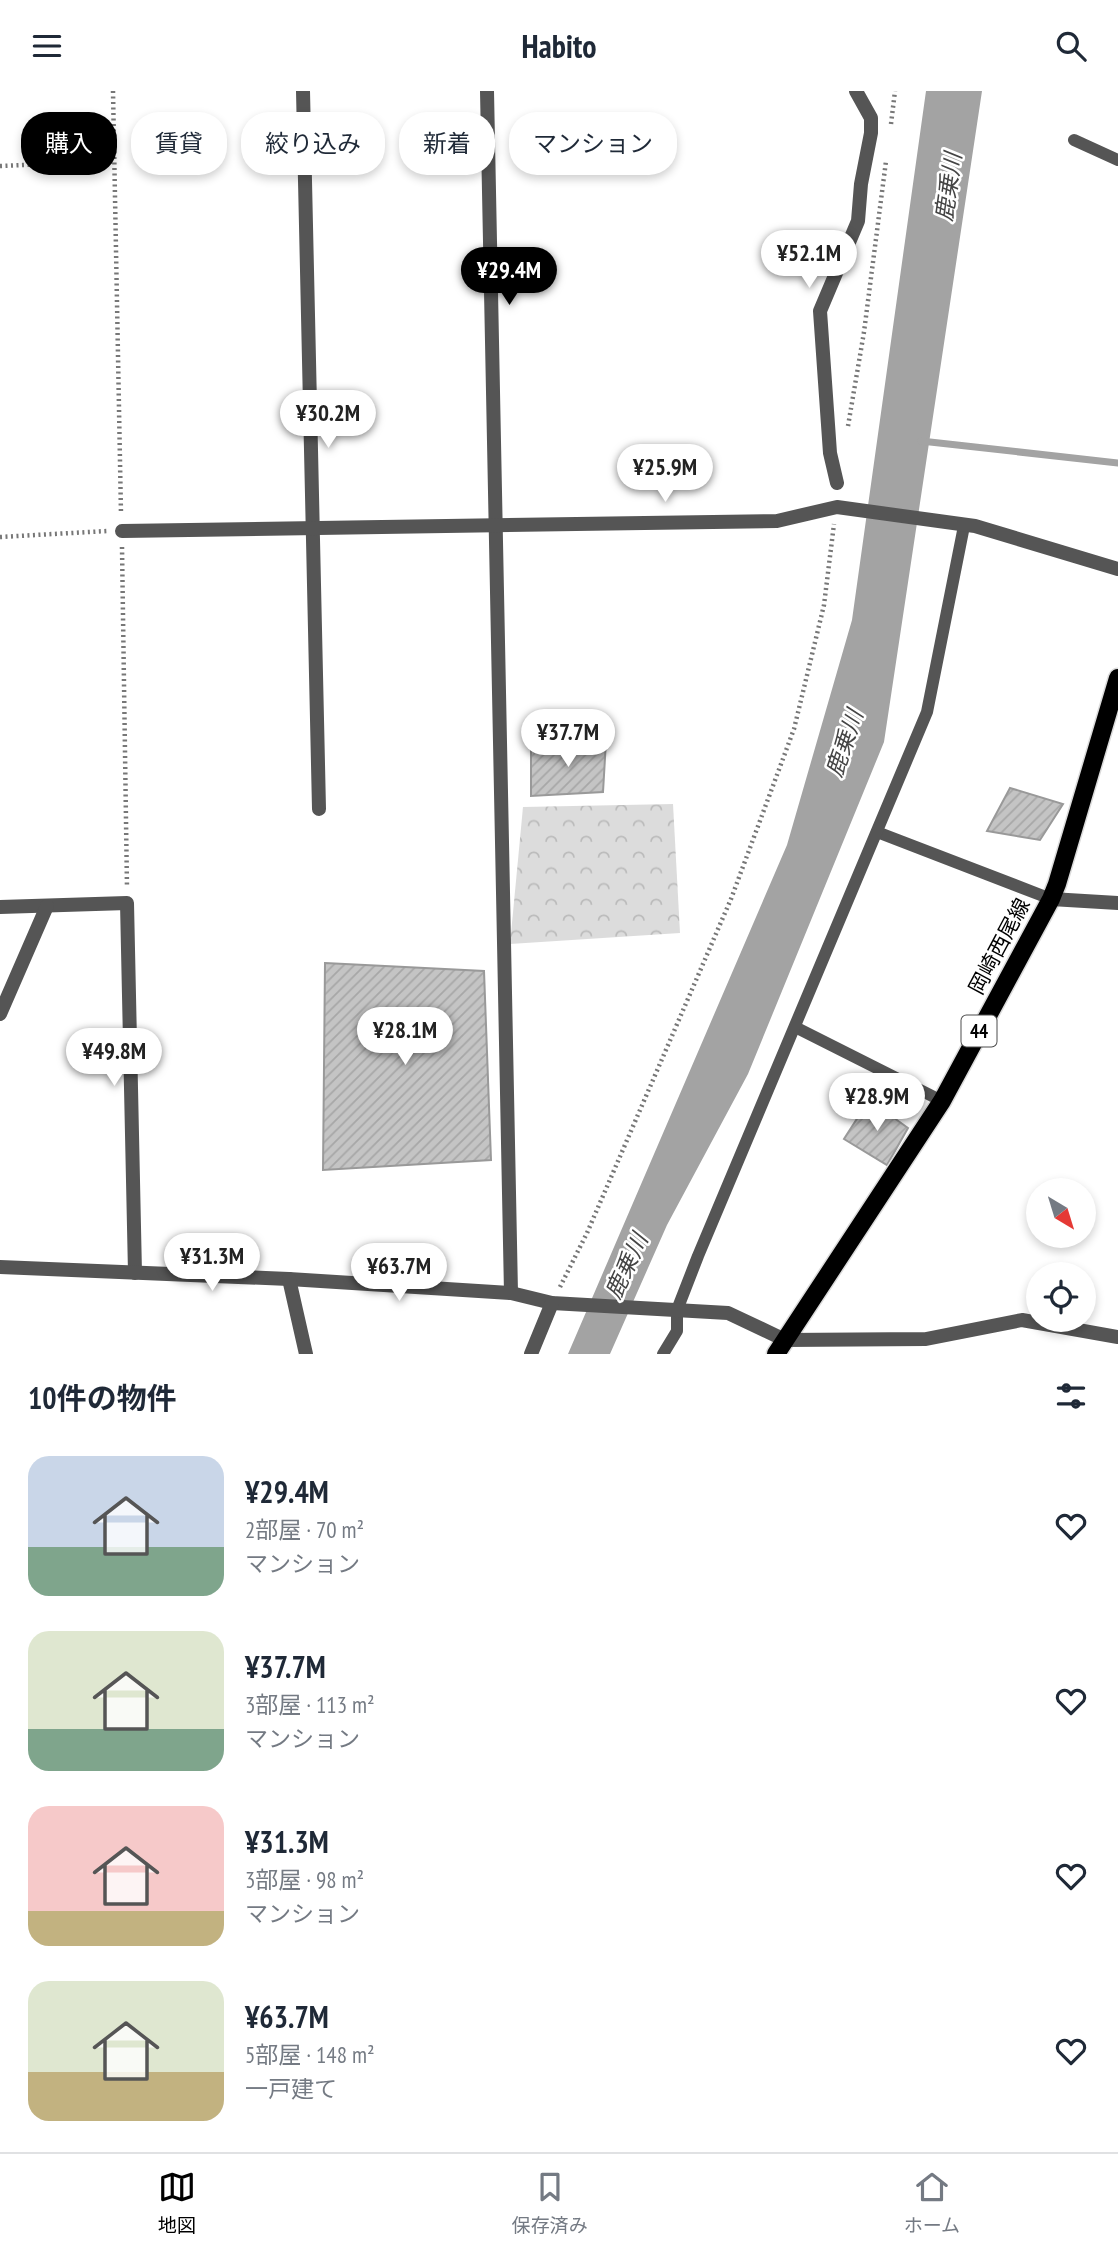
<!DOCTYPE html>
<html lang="ja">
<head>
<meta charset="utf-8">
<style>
	:root { --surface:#fff; --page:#f2f2f3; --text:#1f2937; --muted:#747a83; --line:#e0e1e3; --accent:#000 }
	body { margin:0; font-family:"PT Sans Narrow","Noto Sans JP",sans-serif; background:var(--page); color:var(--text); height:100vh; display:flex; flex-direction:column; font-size:26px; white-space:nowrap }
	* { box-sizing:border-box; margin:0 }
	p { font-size:23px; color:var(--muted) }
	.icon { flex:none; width:38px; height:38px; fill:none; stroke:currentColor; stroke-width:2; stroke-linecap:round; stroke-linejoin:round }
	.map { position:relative; height:1263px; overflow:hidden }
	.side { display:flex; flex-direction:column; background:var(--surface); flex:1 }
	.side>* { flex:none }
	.top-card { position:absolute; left:21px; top:21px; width:700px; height:63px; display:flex; gap:14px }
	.needle { width:46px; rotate:142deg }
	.fabs { position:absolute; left:1026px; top:1087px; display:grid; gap:14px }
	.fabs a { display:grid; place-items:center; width:70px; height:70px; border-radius:50%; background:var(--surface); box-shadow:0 4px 10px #0003; font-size:35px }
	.price { position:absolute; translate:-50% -60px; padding:0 16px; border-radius:24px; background:#fff; color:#222; font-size:23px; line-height:46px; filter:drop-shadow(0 2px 4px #0008) }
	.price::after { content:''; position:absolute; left:50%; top:42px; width:21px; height:16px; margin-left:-10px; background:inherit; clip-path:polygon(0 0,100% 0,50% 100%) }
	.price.current { background:var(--accent); color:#fff }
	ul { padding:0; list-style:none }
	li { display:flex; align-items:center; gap:21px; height:175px; padding:0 28px }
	li span { display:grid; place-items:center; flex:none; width:196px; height:140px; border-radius:21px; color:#555 }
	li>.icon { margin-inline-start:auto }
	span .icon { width:84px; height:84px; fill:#fffc; stroke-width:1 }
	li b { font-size:30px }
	h2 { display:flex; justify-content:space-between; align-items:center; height:84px; padding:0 28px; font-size:30px }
	.pill { padding:0 24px; border-radius:28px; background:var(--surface); box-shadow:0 4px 10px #0003; font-size:24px; line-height:63px }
	.pill.current { background:var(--accent); color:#fff }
	header { display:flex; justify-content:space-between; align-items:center; height:91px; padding:0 28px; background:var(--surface); font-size:32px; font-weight:700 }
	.tab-bar { display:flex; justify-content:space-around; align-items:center; height:98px; border-top:2px solid var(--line); background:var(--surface); font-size:19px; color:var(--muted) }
	.tab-bar a { display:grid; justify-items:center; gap:4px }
	.tab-bar .current { color:var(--accent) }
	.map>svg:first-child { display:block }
	.forest { fill:url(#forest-crowns) }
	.water { fill:#a3a3a3 }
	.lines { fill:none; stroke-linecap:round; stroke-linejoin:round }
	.stream { stroke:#a3a3a3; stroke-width:7 }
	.building { fill:url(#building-hatch); stroke:#999; stroke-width:2 }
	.primary-casing { stroke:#dbdbdb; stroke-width:21 }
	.path { stroke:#777; stroke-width:4.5; stroke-dasharray:2 3.5; stroke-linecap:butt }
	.lane { stroke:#555; stroke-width:12 }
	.street { stroke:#555; stroke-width:14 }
	.primary { stroke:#000; stroke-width:18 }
	.labels { text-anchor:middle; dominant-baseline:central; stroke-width:5; stroke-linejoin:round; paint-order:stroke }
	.shield { fill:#fff; stroke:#4c4c4c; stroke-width:2 }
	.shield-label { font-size:19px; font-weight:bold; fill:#000 }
	.street-label { font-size:21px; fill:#000; stroke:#fff }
	.water-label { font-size:23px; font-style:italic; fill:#444; stroke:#fff }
</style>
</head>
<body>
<header><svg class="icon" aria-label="menu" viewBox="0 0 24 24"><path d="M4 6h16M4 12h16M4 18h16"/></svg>Habito<svg class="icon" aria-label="search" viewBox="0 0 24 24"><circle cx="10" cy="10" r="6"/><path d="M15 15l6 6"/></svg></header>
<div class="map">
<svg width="1118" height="1263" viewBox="0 0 1118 1263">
	<defs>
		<pattern id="forest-crowns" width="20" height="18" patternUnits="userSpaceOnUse" patternTransform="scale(1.75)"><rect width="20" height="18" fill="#dcdcdc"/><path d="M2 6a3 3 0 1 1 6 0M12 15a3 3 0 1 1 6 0" fill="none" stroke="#bbb"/></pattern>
		<pattern id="building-hatch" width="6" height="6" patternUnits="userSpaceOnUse" patternTransform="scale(1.75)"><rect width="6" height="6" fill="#c4c4c4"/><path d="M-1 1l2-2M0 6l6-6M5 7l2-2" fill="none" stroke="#a7a7a7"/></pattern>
	</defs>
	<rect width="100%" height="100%" fill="#fff"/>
	<!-- forest -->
	<polygon class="forest" points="673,713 680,842 510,853 523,716"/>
	<!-- water -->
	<polygon class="water" points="926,0 982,0 884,651 748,983 667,1134 610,1263 568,1263 787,754 852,529"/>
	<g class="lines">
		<!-- stream -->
		<polyline class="stream" points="921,350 1118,372"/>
	</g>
	<!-- building -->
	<g class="building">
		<polygon points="606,650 603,701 531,705 531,656"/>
		<polygon points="1010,697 1063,713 1040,749 987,740"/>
		<polygon points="325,872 484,880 491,1069 323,1079"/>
		<polygon points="869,1009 908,1037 887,1074 844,1048"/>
	</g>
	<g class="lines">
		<defs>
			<polyline id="primary" points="776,1263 942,1010 1051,808 1057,793 1118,587"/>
		</defs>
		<!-- primary casing -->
		<use href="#primary" class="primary-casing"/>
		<!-- path -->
		<g class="path">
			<polyline points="113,0 121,423"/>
			<polyline points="891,33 895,0"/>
			<polyline points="0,75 114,70"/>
			<polyline points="848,335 864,241 886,70"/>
			<polyline points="0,446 107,440"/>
			<polyline points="122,456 127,797"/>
			<polyline points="560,1196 587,1142 731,808 794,638 824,514 834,433"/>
		</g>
		<!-- lane -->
		<g class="lane">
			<polyline points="1074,49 1118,69"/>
			<polyline points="877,741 1051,808"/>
			<polyline points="795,936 942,1010"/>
			<polyline points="663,1263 677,1240 677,1219 698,1165 927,621 964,435"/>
		</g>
		<!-- street -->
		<g class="street">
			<polyline points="303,0 319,718"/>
			<polyline points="487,0 511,1202"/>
			<polyline points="837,392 830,362 820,220 858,130 861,93 871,42 871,27 856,0"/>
			<polyline points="122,440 777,430 837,416 975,435 1118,478"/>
			<polyline points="1051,808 1118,812"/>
			<polyline points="0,816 127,812 135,1182"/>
			<polyline points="0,923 47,815"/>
			<polyline points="0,1176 289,1188 511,1202 552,1212 728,1222 785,1249 926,1248 1022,1229 1118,1246"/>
			<polyline points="289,1188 306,1263"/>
			<polyline points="531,1263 552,1212"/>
		</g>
		<!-- primary -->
		<use href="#primary" class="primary"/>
	</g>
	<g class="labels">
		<!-- shield labels -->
		<rect class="shield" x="961.5" y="924.5" width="35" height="31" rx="5"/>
		<g class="shield-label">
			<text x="979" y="940">44</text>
		</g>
		<!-- street labels -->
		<g class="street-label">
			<text transform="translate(999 855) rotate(-62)">岡崎西尾線</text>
		</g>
		<!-- water labels -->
		<g class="water-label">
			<text transform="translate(948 96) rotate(-82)">鹿乗川</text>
			<text transform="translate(844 652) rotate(-71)">鹿乗川</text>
			<text transform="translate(626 1175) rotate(-65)">鹿乗川</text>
		</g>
	</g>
</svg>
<div class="fabs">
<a><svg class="needle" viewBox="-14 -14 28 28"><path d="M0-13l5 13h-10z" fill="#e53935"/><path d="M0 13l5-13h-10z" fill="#747a83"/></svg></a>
<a><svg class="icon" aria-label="locate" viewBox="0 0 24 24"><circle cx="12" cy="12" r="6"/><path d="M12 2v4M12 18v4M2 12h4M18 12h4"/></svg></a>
</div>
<b class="price" style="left:809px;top:199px">¥52.1M</b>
<b class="price current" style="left:509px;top:216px">¥29.4M</b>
<b class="price" style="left:328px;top:359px">¥30.2M</b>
<b class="price" style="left:665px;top:413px">¥25.9M</b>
<b class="price" style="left:568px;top:678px">¥37.7M</b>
<b class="price" style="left:405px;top:976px">¥28.1M</b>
<b class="price" style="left:114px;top:997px">¥49.8M</b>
<b class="price" style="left:877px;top:1042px">¥28.9M</b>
<b class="price" style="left:212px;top:1202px">¥31.3M</b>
<b class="price" style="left:399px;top:1212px">¥63.7M</b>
<div class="top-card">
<a class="pill current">購入</a>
<a class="pill">賃貸</a>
<a class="pill">絞り込み</a>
<a class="pill">新着</a>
<a class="pill">マンション</a>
</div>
</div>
<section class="side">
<h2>10件の物件<svg class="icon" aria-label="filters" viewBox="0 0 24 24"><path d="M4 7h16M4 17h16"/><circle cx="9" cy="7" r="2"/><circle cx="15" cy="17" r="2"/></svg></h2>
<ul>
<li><span style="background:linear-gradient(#c9d6e8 65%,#7fa58c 0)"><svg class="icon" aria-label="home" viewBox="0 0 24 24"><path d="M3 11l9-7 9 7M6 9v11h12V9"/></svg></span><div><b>¥29.4M</b><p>2部屋 · 70 m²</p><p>マンション</p></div><svg class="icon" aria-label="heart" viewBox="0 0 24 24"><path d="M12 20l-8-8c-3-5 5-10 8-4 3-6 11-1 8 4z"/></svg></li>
<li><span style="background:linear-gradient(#dfe7d0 70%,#7fa58c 0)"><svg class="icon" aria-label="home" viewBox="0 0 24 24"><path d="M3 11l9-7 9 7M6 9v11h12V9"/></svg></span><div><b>¥37.7M</b><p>3部屋 · 113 m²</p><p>マンション</p></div><svg class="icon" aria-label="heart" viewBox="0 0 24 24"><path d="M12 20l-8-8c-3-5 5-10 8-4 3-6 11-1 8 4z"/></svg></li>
<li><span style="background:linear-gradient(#f6c9c9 75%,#c2b280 0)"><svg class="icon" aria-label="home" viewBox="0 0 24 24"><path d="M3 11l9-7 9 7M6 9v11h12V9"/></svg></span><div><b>¥31.3M</b><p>3部屋 · 98 m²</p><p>マンション</p></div><svg class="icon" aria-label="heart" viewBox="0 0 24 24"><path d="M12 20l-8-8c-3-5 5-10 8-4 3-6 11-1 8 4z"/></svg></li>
<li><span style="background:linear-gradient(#dfe7d0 65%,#c2b280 0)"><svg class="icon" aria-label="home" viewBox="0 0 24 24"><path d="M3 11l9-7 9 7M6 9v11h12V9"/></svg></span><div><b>¥63.7M</b><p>5部屋 · 148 m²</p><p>一戸建て</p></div><svg class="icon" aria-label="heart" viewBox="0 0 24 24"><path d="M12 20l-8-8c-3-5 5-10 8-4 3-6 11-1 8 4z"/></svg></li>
</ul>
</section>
<nav class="tab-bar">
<a class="current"><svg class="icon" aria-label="map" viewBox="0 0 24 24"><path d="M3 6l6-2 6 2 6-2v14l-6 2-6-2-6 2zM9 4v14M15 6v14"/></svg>地図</a>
<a><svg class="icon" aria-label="saved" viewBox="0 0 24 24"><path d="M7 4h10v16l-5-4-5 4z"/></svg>保存済み</a>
<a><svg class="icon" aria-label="home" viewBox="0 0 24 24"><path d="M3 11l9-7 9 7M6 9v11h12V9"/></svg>ホーム</a>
</nav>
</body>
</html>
